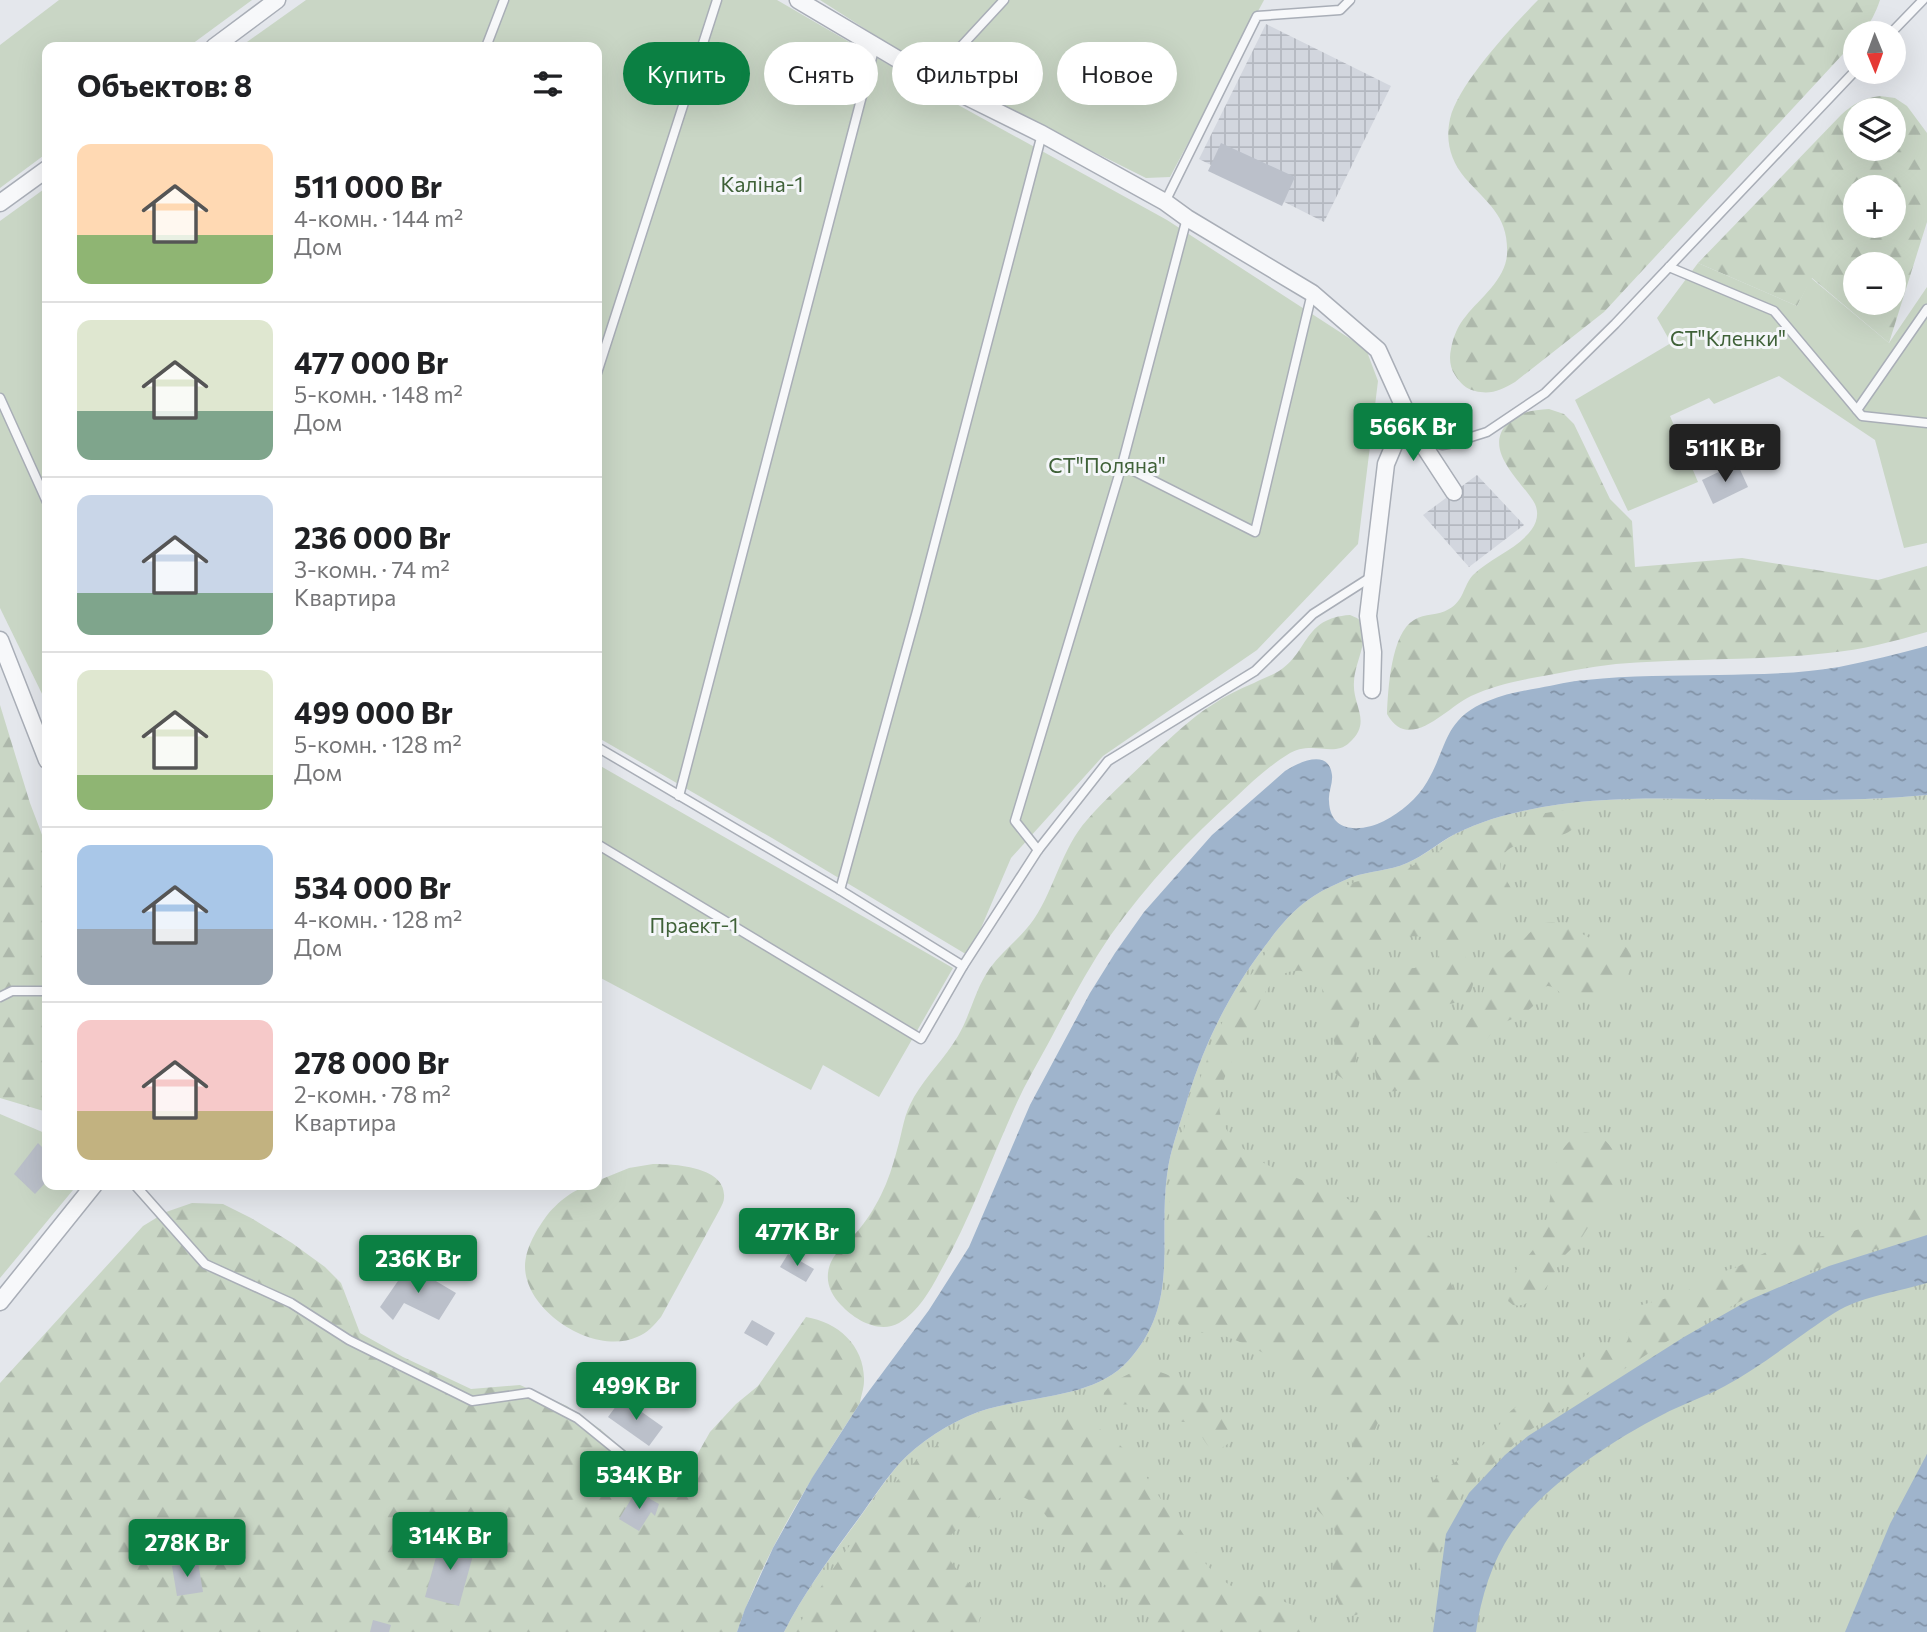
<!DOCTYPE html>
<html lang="ru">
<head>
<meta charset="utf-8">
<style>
	:root { --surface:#fff; --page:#f2f2f2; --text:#202124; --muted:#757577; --line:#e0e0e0; --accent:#0b8043 }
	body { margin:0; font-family:Commissioner,sans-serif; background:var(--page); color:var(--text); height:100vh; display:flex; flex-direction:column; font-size:26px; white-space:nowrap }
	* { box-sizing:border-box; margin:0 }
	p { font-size:23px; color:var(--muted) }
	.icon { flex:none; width:38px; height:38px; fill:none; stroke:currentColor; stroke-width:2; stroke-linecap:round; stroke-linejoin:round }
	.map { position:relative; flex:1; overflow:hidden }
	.panel { position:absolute; left:42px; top:42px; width:560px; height:1148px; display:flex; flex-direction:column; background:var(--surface); border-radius:14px; box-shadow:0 7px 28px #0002 }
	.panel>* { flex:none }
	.hud { position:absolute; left:623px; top:42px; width:665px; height:63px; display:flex; gap:14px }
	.needle { width:46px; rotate:179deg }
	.tools { position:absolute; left:1843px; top:21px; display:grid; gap:14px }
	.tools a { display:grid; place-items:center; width:63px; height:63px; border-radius:50%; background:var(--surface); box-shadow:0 7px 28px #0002; font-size:35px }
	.price { position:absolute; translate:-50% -60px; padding:0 16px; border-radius:7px; background:var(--accent); color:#fff; font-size:23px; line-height:46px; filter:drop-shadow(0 2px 4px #0008) }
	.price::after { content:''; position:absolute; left:50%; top:42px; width:21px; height:16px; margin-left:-10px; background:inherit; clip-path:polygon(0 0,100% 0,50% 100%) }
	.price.on { background:#222; color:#fff }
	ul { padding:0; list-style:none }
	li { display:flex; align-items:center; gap:21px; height:175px; padding:0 35px }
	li+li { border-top:2px solid var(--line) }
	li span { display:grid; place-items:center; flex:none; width:196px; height:140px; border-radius:14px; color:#555 }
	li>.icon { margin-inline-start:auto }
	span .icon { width:84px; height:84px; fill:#fffc; stroke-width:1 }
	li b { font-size:30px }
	h2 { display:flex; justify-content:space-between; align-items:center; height:84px; padding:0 35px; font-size:30px }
	.chip { padding:0 24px; border-radius:32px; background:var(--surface); box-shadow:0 7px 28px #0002; font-size:24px; line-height:63px }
	.chip.on { background:var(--accent); color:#fff }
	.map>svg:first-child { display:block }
	.industrial { fill:url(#industrial-grid) }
	.grass { fill:url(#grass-tufts) }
	.forest { fill:url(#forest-firs); fill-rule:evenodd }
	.green { fill:#c9d6c5 }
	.water { fill:url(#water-ripples) }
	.building { fill:#bbc0ca }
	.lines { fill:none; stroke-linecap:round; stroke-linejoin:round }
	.service-casing { stroke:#a9aeb7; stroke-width:11 }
	.minor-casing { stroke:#a9aeb7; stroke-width:19 }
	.service { stroke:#f7f8fa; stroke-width:8 }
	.minor { stroke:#f7f8fa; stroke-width:16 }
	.labels { text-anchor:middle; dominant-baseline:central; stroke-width:6; stroke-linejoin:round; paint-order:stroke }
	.park-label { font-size:21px; fill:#3f6138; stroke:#f4f6f9 }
</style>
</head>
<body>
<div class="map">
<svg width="1927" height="1632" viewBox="0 0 1927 1632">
	<defs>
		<pattern id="industrial-grid" width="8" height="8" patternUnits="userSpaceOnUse" patternTransform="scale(1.75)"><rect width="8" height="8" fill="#d2d6de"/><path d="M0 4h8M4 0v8" fill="none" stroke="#b4b8c0"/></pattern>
		<pattern id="grass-tufts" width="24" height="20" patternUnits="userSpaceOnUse" patternTransform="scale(1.75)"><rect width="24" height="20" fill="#c9d6c5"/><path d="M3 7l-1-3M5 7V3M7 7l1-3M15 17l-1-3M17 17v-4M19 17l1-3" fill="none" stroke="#adb8ab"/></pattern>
		<pattern id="forest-firs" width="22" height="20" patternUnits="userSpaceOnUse" patternTransform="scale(1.75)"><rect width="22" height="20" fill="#c9d6c5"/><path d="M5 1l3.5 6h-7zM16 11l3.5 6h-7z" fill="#adb8ab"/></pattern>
		<pattern id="water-ripples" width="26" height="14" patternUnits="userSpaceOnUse" patternTransform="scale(1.75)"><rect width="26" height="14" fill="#9fb4cc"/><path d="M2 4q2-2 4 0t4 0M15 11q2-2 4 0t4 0" fill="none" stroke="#8293a7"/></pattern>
	</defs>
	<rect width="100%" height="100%" fill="#e4e7ec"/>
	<!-- industrial -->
	<g class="industrial">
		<polygon points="1266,24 1391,86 1324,222 1199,159"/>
		<polygon points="1477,475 1524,525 1469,567 1423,515"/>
	</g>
	<!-- grass -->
	<path class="grass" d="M1927,795V1632H784C804,1593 829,1559 855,1524C869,1505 883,1483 898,1465C919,1442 949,1423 978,1412C1026,1395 1094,1400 1129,1360C1180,1303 1158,1243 1167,1175C1170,1149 1181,1122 1188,1097C1205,1042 1230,992 1265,946C1281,924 1298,904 1322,891C1332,886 1342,881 1352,877C1369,871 1389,871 1407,863C1424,856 1439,843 1455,834C1467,828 1480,823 1492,819C1564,797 1635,798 1709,799C1782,800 1854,802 1927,795Z"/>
	<!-- forest -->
	<g class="forest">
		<path d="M1538,0H1880C1876,12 1870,24 1862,33H1855V41L1604,312L1515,382C1501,390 1491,395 1475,391C1466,389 1460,383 1455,375C1450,368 1449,358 1451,349C1453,337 1458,325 1466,316C1480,298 1505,280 1507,255C1509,216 1488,204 1465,178C1451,161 1445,142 1450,119C1458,84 1512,27 1538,0Z"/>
		<path d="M1880,96L1895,98L1907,106L1927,133V222L1889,343L1812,278L1797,306L1698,263L1841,115C1853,104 1863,98 1880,96ZM1855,110H1894V149H1855ZM1855,187H1894V226H1855ZM1855,264H1894V303H1855Z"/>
		<path d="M1549,409L1564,414L1574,424L1610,499L1632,521L1635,567L1742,558L1878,580L1927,566V632C1895,641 1862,650 1828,653C1758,661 1687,658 1616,664C1588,667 1560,673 1532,678C1512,682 1490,687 1471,696C1447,707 1409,754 1387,714C1388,690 1391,633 1414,620C1425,613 1438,616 1449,609C1464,601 1463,586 1473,575C1490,558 1518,549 1532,529C1537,522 1539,513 1535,504C1524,483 1483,452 1506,425C1517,412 1533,410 1549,409Z"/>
		<path d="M1350,615C1357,618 1360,618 1363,627C1368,641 1354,666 1354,682C1352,706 1373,722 1349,743C1333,758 1311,739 1287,755C1269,766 1252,782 1236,797C1189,839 1147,884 1110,936C1087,970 1068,1006 1049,1042C1037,1064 1024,1086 1014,1109C989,1164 970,1220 940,1272C930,1291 918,1312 899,1323C879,1334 855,1320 841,1305C829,1293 824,1278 831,1262C836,1251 847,1243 855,1234C866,1222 874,1209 881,1195C888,1181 893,1165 897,1150C903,1130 903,1116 914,1097C927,1075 945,1058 958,1036C971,1014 975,989 990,968C1003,950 1022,937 1034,919C1055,887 1062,848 1087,820C1108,796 1132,775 1154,753C1173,736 1191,718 1212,705C1225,696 1239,689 1254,683C1262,679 1271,676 1279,671C1309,652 1303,618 1350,615Z"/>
		<polygon points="0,705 30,803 47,848 47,1112 0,1098"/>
		<path d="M1563,810L1576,813L1578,817V823C1564,846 1518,834 1504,854C1491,872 1515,882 1513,899C1512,919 1484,916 1473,932C1452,961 1480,965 1472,988C1463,1017 1412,994 1418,1021C1423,1044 1459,1030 1470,1019C1482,1007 1482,989 1489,974C1498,956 1511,952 1524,939C1531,932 1535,925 1545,923C1569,917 1584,943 1607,942C1621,942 1634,947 1631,963C1626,993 1593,1008 1567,997C1561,995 1555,986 1548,986C1540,987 1538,1002 1532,1007C1523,1016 1509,1019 1498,1026C1491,1032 1487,1041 1480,1047C1471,1053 1459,1053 1450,1060C1441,1067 1438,1080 1428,1085C1423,1088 1418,1087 1412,1088C1397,1089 1383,1100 1376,1077C1375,1072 1373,1038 1374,1033C1376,1026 1381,1020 1383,1013C1385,1002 1384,991 1390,981C1402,959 1427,977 1440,954V948L1437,942C1409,930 1396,939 1371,952C1365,955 1362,959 1362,965C1361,974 1368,983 1368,992C1368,1005 1360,1016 1358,1029C1357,1041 1358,1063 1352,1073C1349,1077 1348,1077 1343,1079L1335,1073C1334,1064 1336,1055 1335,1047C1334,1034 1325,1024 1323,1012C1321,1001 1325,990 1319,981C1315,975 1308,972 1301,971C1268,968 1256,1011 1246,1034C1230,1068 1203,1102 1232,1137C1254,1164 1288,1174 1319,1187C1350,1200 1381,1213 1412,1226C1442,1242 1440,1243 1448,1274C1451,1289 1462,1300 1461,1315C1460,1345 1425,1351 1407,1370C1399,1378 1397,1388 1392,1398C1385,1412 1378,1419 1373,1436C1370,1474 1365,1513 1364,1551C1364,1569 1370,1588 1364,1605C1362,1614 1356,1616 1348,1616C1332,1602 1331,1575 1334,1555C1335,1546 1337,1538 1334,1529C1330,1518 1312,1511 1314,1499C1315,1484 1340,1489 1349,1479C1363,1462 1348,1424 1338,1408C1319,1380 1254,1345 1221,1335C1209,1332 1195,1335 1184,1329C1177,1325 1176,1319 1175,1311L1169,1223L1170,1194L1174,1163L1194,1095L1217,1033L1232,1003L1270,947L1301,912L1316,901L1334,891L1355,882L1405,870L1471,833L1491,825L1516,818Z"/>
		<path d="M1585,1132C1615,1135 1626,1170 1616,1195C1612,1206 1603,1211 1595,1219C1588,1225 1585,1234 1579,1241C1575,1246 1569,1251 1564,1256C1555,1268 1552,1283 1541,1293C1533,1301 1524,1307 1513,1305L1508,1301C1505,1275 1523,1264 1536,1246C1560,1213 1539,1149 1585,1132Z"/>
		<path d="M653,1164C673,1164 727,1166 724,1198C724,1201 722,1205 720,1209L661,1317C654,1325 648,1333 637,1337C596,1356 526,1313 525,1267C525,1248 537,1229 548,1214C560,1200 578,1185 597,1185V1181L629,1168Z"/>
		<path d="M192,1203L223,1204L251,1218L292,1243L325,1267L341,1283L360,1333L403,1357L471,1389L520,1385L567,1406L600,1429L675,1494L710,1432L736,1404L758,1386L806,1317C838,1322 865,1346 864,1381C864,1388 861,1396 860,1403C813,1476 765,1549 737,1632H0V1383L143,1226L166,1212Z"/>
		<path d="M1927,1205V1232L1797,1275L1752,1295L1666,1342L1527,1432L1463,1493L1450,1514L1443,1532L1436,1564L1432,1573L1425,1574L1419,1569C1419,1560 1425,1552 1424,1543C1423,1536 1419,1530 1419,1522C1418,1496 1435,1474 1457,1461C1466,1456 1475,1451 1484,1444C1496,1433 1505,1412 1519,1405C1530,1398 1543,1400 1554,1392C1569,1381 1572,1362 1590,1353C1603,1347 1627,1354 1629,1335L1619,1324V1320L1628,1311L1634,1307L1682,1294L1713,1275L1737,1267L1778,1246L1795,1240L1851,1232Z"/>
		<path d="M1146,1369C1180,1373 1208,1401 1229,1426L1232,1431L1230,1442C1204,1465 1205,1428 1190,1423C1183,1421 1175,1423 1168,1420C1156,1415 1147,1407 1134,1405C1122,1403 1111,1408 1103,1398L1104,1393C1114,1379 1130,1372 1146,1369Z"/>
		<path d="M1039,1413C1054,1415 1071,1416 1086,1422C1149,1448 1172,1541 1224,1581C1256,1607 1297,1587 1318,1632H1157L1149,1618L1134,1601L1112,1590L1102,1583L1092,1574L1039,1507C1029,1498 1014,1491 1000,1498C991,1503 985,1513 976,1519C968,1524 960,1527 953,1533C929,1559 978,1580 981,1606C982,1615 978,1623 976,1632H796C812,1597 833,1568 856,1537C875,1512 892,1482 916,1461C951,1431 993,1416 1039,1413Z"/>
	</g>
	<!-- green -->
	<g class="green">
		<polygon points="59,0 252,0 188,47 47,47 47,153 0,188 0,45"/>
		<polygon points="306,0 777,0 951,101 1167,220 1366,349 1378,381 1358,544 1257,650 1103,756 1011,858 969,956 772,838 597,737 597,47 240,47"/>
		<polygon points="820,0 1264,0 1170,177 1146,178 926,68"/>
		<polygon points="47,187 47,704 0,608 0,221"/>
		<polygon points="1698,263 1797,306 1811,278 1889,343 1927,287 1927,543 1904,548 1875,440 1779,376 1714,404 1709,398 1670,416 1698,482 1628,511 1575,400 1671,343 1657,318"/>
		<polygon points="597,764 953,968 879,1097 823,1065 811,1090 597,976"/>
		<polygon points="0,1114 47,1134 47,1185 75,1185 73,1190 0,1278"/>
	</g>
	<!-- water -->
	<g class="water">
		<path d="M1927,646V795C1854,802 1782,800 1709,799C1635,798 1564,797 1492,819C1480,823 1467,828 1455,834C1438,843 1424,856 1407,863C1389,871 1369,871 1352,877C1342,881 1332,886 1322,891C1298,904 1281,924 1265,946C1230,992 1205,1042 1188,1097C1181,1122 1170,1149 1167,1175C1158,1243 1180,1303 1129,1360C1094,1400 1026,1395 978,1412C949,1423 919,1442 898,1465C881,1485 866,1509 850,1530C826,1563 803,1595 784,1632H737L745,1609L773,1548L812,1478L860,1403L929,1310L969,1247L1030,1105L1090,993L1115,953L1144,912L1212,835L1285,771C1299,762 1329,748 1332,775C1333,784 1328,792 1329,801C1330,834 1362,832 1384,821C1401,812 1417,799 1427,782C1448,747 1443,719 1488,701C1504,694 1522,691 1539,688C1555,685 1570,681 1586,680C1630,675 1674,676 1718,675C1758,674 1800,674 1839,667C1869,661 1898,654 1927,646Z"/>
		<path d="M1927,1235V1283C1900,1291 1871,1295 1845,1307C1831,1314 1818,1324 1805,1333C1779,1351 1753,1371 1725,1386C1705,1397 1682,1404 1662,1415C1611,1441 1545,1485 1512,1532C1492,1561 1481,1597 1476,1632H1433L1446,1534L1469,1493L1505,1455L1528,1436L1684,1337L1749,1300L1829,1266Z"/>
		<polygon points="1927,1454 1927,1632 1845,1632 1890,1524"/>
	</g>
	<!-- building -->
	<g class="building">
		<polygon points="1221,143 1295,177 1282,206 1208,171"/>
		<polygon points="1737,463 1748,487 1713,504 1702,480"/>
		<polygon points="38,1143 47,1152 47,1181 35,1194 14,1174"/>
		<polygon points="788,1254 814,1269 806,1282 780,1267"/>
		<polygon points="409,1265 456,1293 439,1320 404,1303 393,1320 380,1307"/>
		<polygon points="752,1320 775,1333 767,1346 744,1333"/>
		<polygon points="622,1398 663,1427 649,1446 608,1417"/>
		<polygon points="636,1491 659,1504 655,1516 651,1512 639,1531 619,1519"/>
		<polygon points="441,1539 475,1548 459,1606 425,1597"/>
		<polygon points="198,1562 203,1592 177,1596 172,1566"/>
		<polygon points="373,1620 391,1625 389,1632 370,1632"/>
	</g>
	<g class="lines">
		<defs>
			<g id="service">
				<polyline points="1891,33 1923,0"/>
				<polyline points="486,47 504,0"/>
				<polyline points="931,79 1004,0"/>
				<polyline points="1165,202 1257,16 1340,10 1350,0"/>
				<polyline points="1669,267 1774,311 1862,416 1927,423"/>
				<polyline points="597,373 717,0"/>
				<polyline points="0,398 47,502"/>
				<polyline points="1857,410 1927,309"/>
				<polyline points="1421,440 1442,445 1449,444 1487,432 1545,393 1615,324 1855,71"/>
				<polyline points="1122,465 1255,532 1312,293"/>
				<polyline points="597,747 840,890 963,966"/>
				<polyline points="679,796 875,46"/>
				<polyline points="597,844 921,1039 963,966 1038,850 1108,761 1255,671 1313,614 1371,577"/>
				<polyline points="1038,850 1015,821 1122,465 1187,218"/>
				<polyline points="840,890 917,611 1042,134"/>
				<polyline points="0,997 12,991 47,991"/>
				<polyline points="135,1185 205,1264 291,1303 349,1340 472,1401 529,1393 577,1418 657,1483"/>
			</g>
			<g id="minor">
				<polyline points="798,0 931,79 1042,134 1165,202 1187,218 1312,293 1378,350 1407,414 1386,464 1368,616 1373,652 1372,690"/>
				<polyline points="214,47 277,0"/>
				<polyline points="0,203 47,169"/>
				<polyline points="1407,414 1420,440 1454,492"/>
				<polyline points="0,640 47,760"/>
				<polyline points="0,1302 94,1185"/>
			</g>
		</defs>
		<!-- service casing -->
		<use href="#service" class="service-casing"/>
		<!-- minor casing -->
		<use href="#minor" class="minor-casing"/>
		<!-- service -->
		<use href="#service" class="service"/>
		<!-- minor -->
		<use href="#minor" class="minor"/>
	</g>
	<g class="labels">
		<!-- park labels -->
		<g class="park-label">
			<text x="762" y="183">Каліна-1</text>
			<text x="1728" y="337">СТ"Кленки"</text>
			<text x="1107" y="464">СТ"Поляна"</text>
			<text x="694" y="924">Праект-1</text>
		</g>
	</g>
</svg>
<div class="tools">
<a><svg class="needle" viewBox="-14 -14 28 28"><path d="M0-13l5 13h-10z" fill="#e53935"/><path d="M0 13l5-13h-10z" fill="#757577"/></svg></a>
<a><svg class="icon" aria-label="layers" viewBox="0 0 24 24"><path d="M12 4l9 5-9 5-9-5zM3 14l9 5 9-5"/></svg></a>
<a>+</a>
<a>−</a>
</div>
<b class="price" style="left:1413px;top:463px">566K Br</b>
<b class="price on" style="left:1725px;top:484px">511K Br</b>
<b class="price" style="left:797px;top:1268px">477K Br</b>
<b class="price" style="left:418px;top:1295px">236K Br</b>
<b class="price" style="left:636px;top:1422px">499K Br</b>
<b class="price" style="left:639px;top:1511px">534K Br</b>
<b class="price" style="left:450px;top:1572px">314K Br</b>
<b class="price" style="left:187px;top:1579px">278K Br</b>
<div class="hud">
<a class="chip on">Купить</a>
<a class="chip">Снять</a>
<a class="chip">Фильтры</a>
<a class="chip">Новое</a>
</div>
<section class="panel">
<h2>Объектов: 8<svg class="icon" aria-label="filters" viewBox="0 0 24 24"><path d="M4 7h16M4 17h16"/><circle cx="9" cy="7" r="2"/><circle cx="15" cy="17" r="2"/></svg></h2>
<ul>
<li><span style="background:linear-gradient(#ffd9b3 65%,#8fb573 0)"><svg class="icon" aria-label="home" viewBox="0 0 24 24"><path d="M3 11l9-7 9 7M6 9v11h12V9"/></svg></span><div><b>511 000 Br</b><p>4-комн. · 144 m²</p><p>Дом</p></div></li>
<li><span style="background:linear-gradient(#dfe7d0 65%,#7fa58c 0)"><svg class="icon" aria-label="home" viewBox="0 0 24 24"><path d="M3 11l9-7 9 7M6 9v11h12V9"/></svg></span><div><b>477 000 Br</b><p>5-комн. · 148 m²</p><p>Дом</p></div></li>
<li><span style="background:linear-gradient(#c9d6e8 70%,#7fa58c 0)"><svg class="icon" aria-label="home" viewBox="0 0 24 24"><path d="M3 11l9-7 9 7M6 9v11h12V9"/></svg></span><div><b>236 000 Br</b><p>3-комн. · 74 m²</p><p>Квартира</p></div></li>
<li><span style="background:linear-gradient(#dfe7d0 75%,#8fb573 0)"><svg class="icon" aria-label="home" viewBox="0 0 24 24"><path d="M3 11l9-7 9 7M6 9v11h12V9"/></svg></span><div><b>499 000 Br</b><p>5-комн. · 128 m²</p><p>Дом</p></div></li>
<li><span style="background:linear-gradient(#a9c7e8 60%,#9aa5b1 0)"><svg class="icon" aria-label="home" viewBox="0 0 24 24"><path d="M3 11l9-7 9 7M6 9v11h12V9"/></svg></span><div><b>534 000 Br</b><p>4-комн. · 128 m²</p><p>Дом</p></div></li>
<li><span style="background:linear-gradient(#f6c9c9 65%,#c2b280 0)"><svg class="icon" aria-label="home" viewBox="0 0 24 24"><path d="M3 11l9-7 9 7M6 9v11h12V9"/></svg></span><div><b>278 000 Br</b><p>2-комн. · 78 m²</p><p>Квартира</p></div></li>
</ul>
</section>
</div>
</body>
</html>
